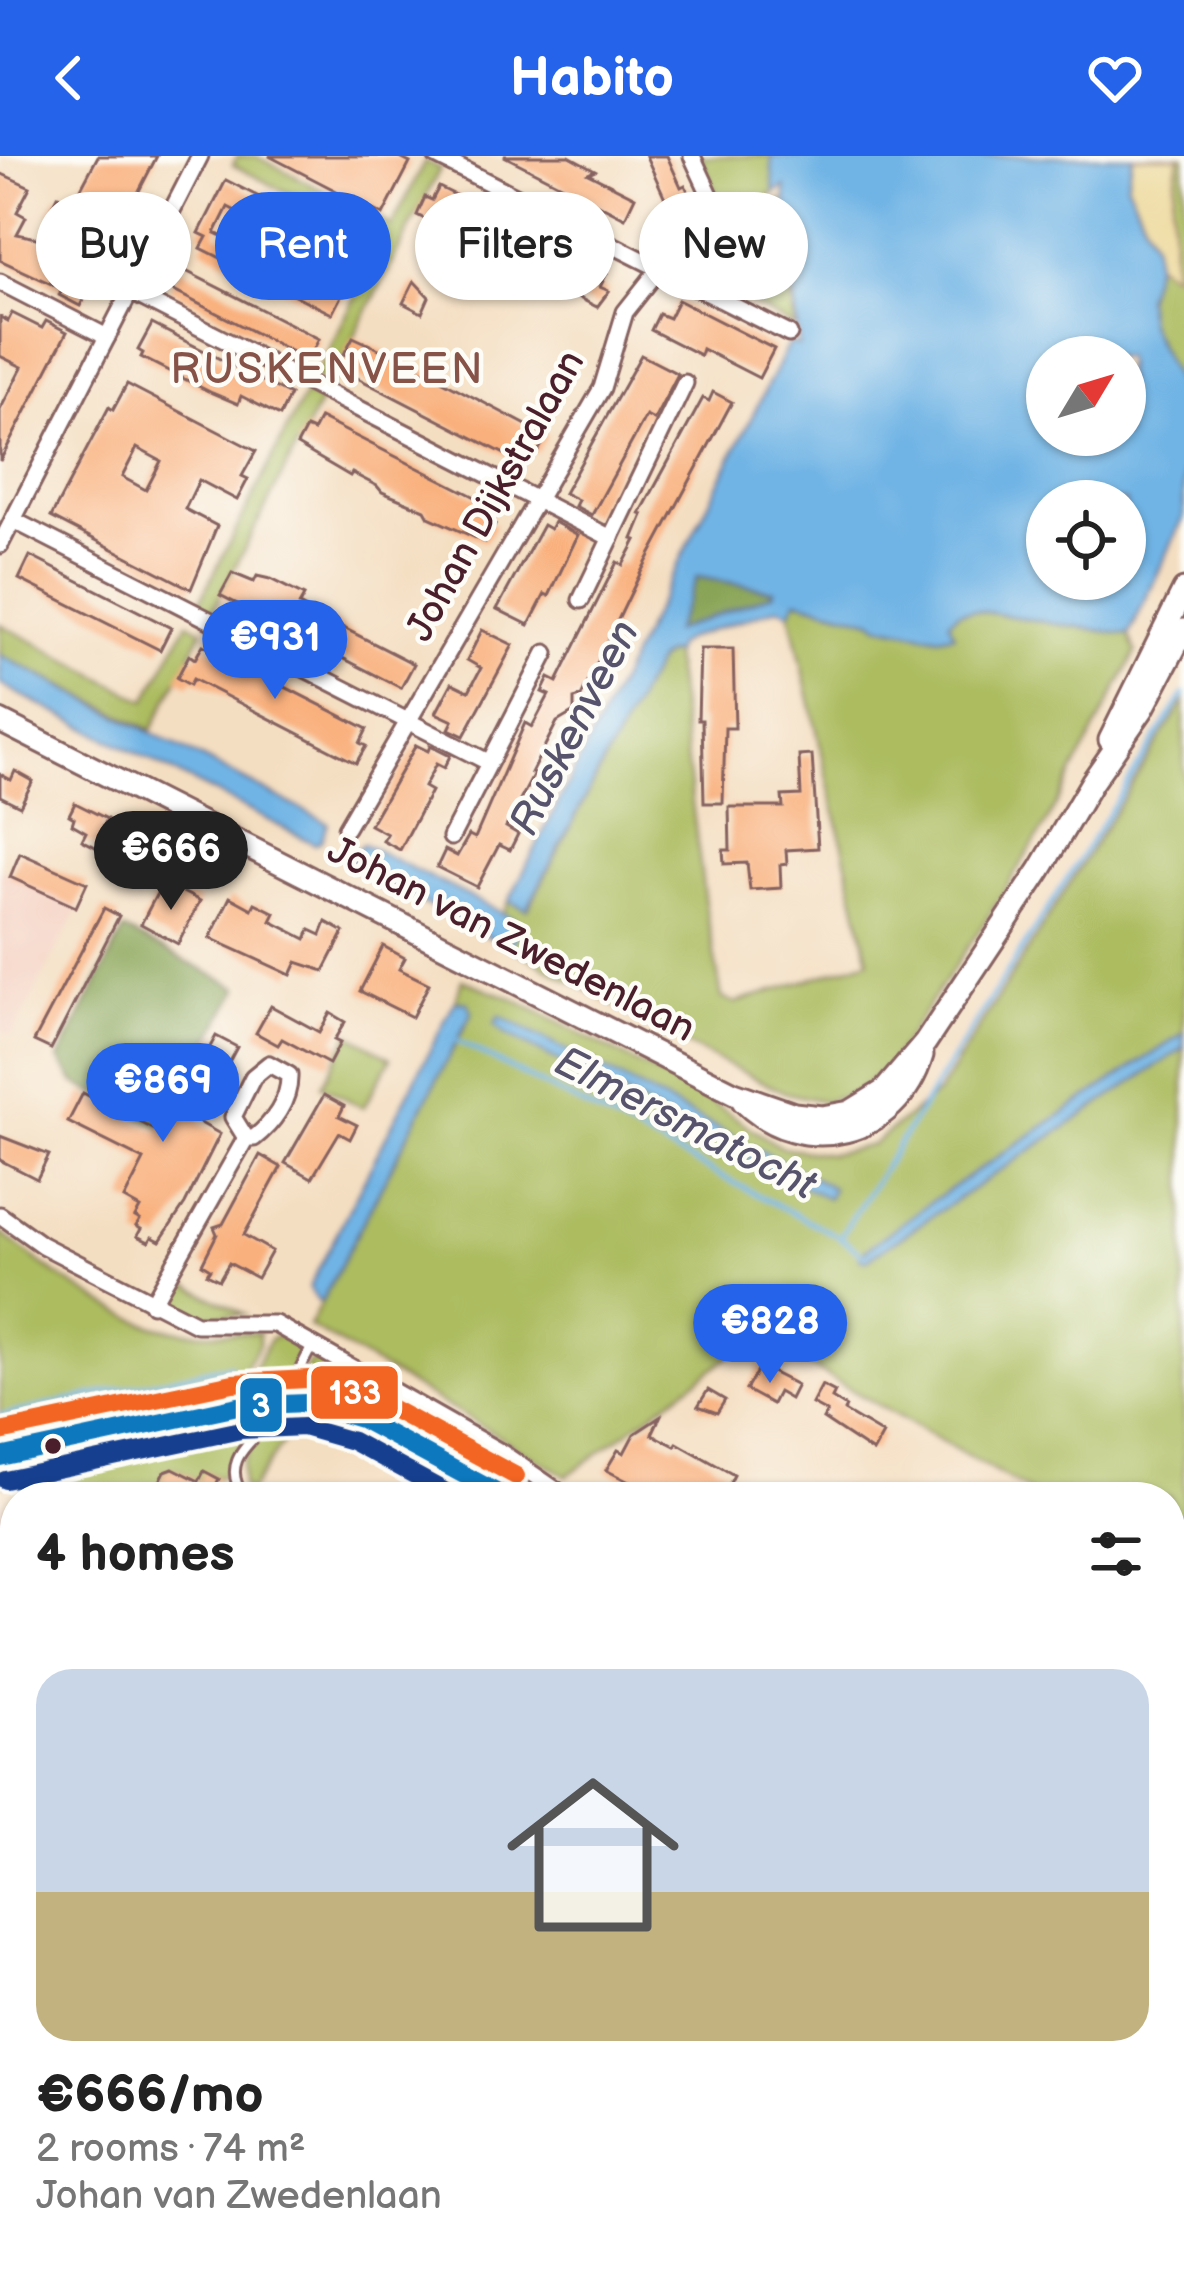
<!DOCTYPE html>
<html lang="en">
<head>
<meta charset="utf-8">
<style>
	:root { --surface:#fff; --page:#f6f6f6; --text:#222; --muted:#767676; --accent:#2563eb }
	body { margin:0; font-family:"Balsamiq Sans",sans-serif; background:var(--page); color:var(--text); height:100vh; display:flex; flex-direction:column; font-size:45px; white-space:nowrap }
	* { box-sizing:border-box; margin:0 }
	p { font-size:39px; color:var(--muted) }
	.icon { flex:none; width:66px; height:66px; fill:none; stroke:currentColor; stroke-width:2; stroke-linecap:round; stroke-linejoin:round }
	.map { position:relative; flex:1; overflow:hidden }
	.drawer { position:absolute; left:0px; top:1326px; width:1185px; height:804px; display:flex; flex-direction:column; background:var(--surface); border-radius:48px 48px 0 0; box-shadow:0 3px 9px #0004 }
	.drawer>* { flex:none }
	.banner { position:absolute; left:36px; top:36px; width:1113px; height:108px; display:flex; gap:24px }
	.needle { width:78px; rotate:52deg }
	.tools { position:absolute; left:1026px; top:180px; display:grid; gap:24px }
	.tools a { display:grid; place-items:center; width:120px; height:120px; border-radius:50%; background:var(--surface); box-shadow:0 3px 9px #0004; font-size:60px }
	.price { position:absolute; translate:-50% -102px; padding:0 27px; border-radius:42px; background:var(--accent); color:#fff; font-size:39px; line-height:78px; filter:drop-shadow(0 3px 6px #0008) }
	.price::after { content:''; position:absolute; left:50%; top:72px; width:36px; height:27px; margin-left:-18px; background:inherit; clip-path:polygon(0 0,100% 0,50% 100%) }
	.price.active { background:#222; color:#fff }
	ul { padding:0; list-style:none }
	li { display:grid; align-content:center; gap:24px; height:636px; padding:0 36px }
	li span { display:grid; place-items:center; height:372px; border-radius:36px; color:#555 }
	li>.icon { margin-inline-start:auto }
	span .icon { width:216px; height:216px; fill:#fffc; stroke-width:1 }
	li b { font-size:51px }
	h2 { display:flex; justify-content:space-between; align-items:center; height:144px; padding:0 36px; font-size:51px }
	.tag { padding:0 42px; border-radius:54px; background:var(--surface); box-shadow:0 3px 9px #0004; font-size:42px; line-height:108px }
	.tag.active { background:var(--accent); color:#fff }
	header { display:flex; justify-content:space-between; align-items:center; height:156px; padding:0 36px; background:var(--accent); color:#fff; font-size:54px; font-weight:700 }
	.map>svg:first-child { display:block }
	.built { fill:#f5d2c2 }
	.green { fill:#acbc5f; stroke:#7b6e45; stroke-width:3 }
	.forest { fill:#89a456; stroke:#6a6240; stroke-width:3 }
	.sand { fill:#eeda9e; stroke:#9c7c64; stroke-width:3 }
	.water { fill:#6fb4e5; stroke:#5c6a88; stroke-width:3; fill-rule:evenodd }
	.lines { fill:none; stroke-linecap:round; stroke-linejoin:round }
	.stream { stroke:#6fb4e5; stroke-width:4.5 }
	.building { fill:#f9b07d; fill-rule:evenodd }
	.lane-casing { stroke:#866260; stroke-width:14 }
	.street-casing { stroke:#866260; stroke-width:21 }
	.secondary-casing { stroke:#866260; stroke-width:27 }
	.lane { stroke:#fff; stroke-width:8 }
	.street { stroke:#fff; stroke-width:15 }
	.secondary { stroke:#fff; stroke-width:21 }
	.bus-1-casing { stroke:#fdfcf7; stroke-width:27 }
	.bus-2-casing { stroke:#fdfcf7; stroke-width:27 }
	.bus-3-casing { stroke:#fdfcf7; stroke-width:27 }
	.bus-1 { stroke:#1078be; stroke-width:18 }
	.bus-2 { stroke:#19408f; stroke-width:18 }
	.bus-3 { stroke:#f26522; stroke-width:18 }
	.bus-dot { fill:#4a1f2b; stroke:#fdfcf7; stroke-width:4.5 }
	.labels { text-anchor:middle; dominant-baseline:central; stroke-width:9; stroke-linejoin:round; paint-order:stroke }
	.street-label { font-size:39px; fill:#4a1f2b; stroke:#fdfcf7 }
	.neighbourhood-label { font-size:42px; letter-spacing:3px; fill:#875248; stroke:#fdfcf7 }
	.water-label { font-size:42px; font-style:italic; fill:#57536c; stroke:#fdfcf7 }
	.line-badge { stroke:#fdfcf7; stroke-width:4.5 }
	.badge-label { font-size:33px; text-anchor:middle; font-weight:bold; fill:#fff }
</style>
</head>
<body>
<header><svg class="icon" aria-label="back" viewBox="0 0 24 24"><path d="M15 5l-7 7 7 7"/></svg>Habito<svg class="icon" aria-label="heart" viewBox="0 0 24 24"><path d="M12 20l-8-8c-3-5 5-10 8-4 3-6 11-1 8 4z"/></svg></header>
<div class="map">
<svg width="1184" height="2130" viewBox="0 0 1184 2130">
	<rect width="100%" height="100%" fill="#fdfcf7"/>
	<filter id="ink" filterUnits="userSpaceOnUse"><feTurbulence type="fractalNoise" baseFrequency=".00833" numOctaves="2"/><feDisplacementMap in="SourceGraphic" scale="24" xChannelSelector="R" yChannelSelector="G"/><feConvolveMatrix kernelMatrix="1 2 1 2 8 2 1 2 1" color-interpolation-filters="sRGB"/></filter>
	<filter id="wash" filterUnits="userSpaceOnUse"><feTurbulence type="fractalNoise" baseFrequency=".004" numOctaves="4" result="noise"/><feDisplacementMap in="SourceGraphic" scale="48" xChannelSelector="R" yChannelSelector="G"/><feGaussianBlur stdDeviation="2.7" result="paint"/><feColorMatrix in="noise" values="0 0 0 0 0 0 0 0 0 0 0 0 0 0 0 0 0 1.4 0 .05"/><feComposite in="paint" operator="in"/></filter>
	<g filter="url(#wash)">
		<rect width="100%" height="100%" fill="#f4dec1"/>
		<!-- built -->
		<g class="built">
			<polygon points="0,712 80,751 12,879 0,874"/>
			<polygon points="0,1347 15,1355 15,2115 440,2115 466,2130 0,2130"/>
		</g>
		<!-- green -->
		<g class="green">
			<polygon points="237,0 256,0 392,70 425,5 440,13 330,228 315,221 383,86 233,9"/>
			<polygon points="700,0 771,0 774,37 731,72"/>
			<polygon points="1179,0 1184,0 1184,243 1148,167 1145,142 1155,107 1173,117 1172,45"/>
			<polygon points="781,44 795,172 688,114"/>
			<polygon points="305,238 320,246 212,456 198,449"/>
			<polygon points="797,444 874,464 879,469 939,480 953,477 948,465 959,456 972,454 1129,479 1136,496 1045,670 984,767 887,911 855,937 823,945 786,937 690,891 506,789 503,757 509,745 528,753 657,505 666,498 673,498 705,748 722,842 736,847 869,804 790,456"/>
			<polygon points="188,466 203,474 152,574 0,499 0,468 146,545"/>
			<polygon points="1184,545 1184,877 929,1047 861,1103 866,1104 1184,892 1184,1364 1170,1375 1170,1341 1039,1341 757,1180 567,1320 309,1170 472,856 461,845 455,845 462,824 511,842 715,948 780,991 830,998 872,989 938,937"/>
			<polygon points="350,878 391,902 363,952 322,929"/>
			<path d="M0,1076C43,1111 92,1146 145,1167C180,1180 222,1176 259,1177V1189L239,1220L0,1272Z"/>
			<polygon points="176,1123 244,1158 204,1160 168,1147"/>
			<polygon points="277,1179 293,1185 300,1194 284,1234 243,1237 62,1279 60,1272 244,1230 270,1183"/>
			<polygon points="318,1203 386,1238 389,1247 381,1263 348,1247 294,1235 309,1207"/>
			<polygon points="408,1250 434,1266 427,1289 391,1268 398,1254"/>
			<polygon points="273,1255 243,1284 230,1311 219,1322 206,1316 199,1325 174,1312 165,1315 160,1326 170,1341 50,1341 69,1310 67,1296 199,1264"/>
			<polygon points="284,1256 303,1258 248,1337 242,1331 242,1309 250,1289"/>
			<polygon points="449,1277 515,1311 558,1341 520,1341 436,1294"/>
			<polygon points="9,1308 11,1315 34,1310 36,1316 59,1311 44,1334 27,1322 0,1328 0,1311"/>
			<polygon points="15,1995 14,2113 35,2130 0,2130 0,2020"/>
			<polygon points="630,2115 669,2115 700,2130 661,2130"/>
		</g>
		<!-- forest -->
		<g class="forest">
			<polygon points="697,421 774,434 774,438 674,475"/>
			<polygon points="124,774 239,832 160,971 75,927 59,903"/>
			<polygon points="438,1315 487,1341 423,1341"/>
			<polygon points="715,2115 821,2115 810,2130 747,2130"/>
		</g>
		<!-- sand -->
		<polygon class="sand" points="1133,0 1179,0 1172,45 1173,118 1155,107 1154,85 1127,28"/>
		<!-- water -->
		<g class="water">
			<path d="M771,0H1133L1127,28L1154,86L1155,107L1145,142L1148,167L1184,243V361L1129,479L972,454L959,456L949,465L954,478L939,481L879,469L873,464L797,444L790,456L779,451L686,483L676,490L673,498H666L657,505L527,753L509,745L789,187L799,190L785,31L774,37ZM1047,201H1125V279H1047ZM1047,345H1125V423H1047ZM697,421L774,434V437L674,475Z"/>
			<polygon points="0,499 328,667 321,685 315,688 0,528"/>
			<path d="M363,688L516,764C521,772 516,788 505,789L352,710V697Z"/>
			<polygon points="455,845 467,846 472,856 322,1145 318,1145 309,1132"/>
			<polygon points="499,860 816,1023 832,1032 828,1042 810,1034 505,878 495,868"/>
			<polygon points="1184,877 1184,892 866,1104 861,1103 860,1098 929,1047"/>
			<polygon points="1184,2076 1184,2130 1129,2130 1145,2115 1170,2115 1170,2090"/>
			<polygon points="440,2115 630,2115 661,2130 466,2130"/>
		</g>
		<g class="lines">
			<!-- stream -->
			<g class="stream">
				<polyline points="453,883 840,1081 1184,538"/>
				<polyline points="840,1081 864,1099"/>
				<polyline points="0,1260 230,1209"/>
				<polyline points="0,2008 15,1983"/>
			</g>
		</g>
		<g id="blocks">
			<!-- building -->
			<g class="building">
				<polygon points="98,0 157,0 111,89 49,58 58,40 73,47"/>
				<polygon points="269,0 396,0 410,7 383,59"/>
				<polygon points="504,0 569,0 595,14 588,17 635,41 625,62"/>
				<polygon points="646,0 667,0 681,31 685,29 696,52 691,54 702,68 683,82"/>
				<polygon points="0,17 30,31 17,56 26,61 17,78 107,97 80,150 59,139 62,133 0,104"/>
				<path d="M226,24L364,95L332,158L201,92L207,81L199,77ZM228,51L253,64L241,89L215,77ZM315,96L341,110L328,135L303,121Z"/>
				<polygon points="439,31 602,111 607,117 600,131 609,135 597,151 417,59 425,41 432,44"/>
				<polygon points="180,112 319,183 308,204 170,133"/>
				<polygon points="414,125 429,141 422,157 403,147"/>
				<polygon points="678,144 774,193 759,222 702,193 700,199 651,174 659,158 669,162"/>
				<polygon points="12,157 42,172 46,165 67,176 0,305 0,254 22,211 0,200 0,161 8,165"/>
				<polygon points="152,168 290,239 280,260 241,240 238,248 212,237 141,201 143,197 138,194"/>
				<polygon points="353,181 403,204 547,280 537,297 530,293 522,307 344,215 351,201 344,198"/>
				<polygon points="641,199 678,218 654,264 646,260 592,359 575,350 578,344 564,337"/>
				<path d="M127,228L256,295L242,320L248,323L237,344L199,324L185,353L217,370L191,433L51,361L109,251L113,254ZM137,292L161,305L146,334L122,321Z"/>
				<polygon points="713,236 732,246 640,418 581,541 574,543 574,556 557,566 531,617 534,618 506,671 518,678 510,694 499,689 477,731 437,711 445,694 457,700 469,679 475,682 525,567 532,571 549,539 542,536 549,522 557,526 617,406 623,409 636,384 633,383 643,359 640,358 703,242 709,245"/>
				<polygon points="320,262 495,351 487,365 495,369 485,386 429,361 425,354 382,336 377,330 352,317 350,320 297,289 306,272 313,275"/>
				<polygon points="554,366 578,379 549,440 545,438 529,469 497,453 543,369 550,373"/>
				<polygon points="30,400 171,472 160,494 19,423"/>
				<polygon points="232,417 254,426 257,420 270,423 304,440 299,449 414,508 401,532 220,439"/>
				<polygon points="482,474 513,489 464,580 449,573 453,565 436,557 452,527 469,535 481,512 467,504"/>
				<polygon points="203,489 367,573 360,587 366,590 356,607 193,523 190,529 177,522 189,499 195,503"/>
				<polygon points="700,493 733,493 735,572 725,572 723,647 704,647 702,564 698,564"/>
				<polygon points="416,589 428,595 430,590 450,600 444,612 436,608 424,631 431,635 400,694 383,685 387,678 370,669"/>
				<polygon points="812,599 818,692 786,694 787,708 780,709 781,732 750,734 747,707 724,708 723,694 730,694 729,651 783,651 782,640 801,639 799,600"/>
				<polygon points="15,615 33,625 20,650 0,640 0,618 11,624"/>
				<polygon points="75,647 107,663 101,675 124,686 129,677 153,689 146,704 122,693 117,702 82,684 86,676 72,668 74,662 69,659"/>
				<polygon points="20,697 87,727 76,751 10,721"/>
				<polygon points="163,726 200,745 178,788 141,768"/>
				<polygon points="230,741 252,753 255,747 275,757 271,765 306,783 310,774 321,779 326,766 344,776 324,815 297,806 291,819 210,782"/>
				<polygon points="104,752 119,760 51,893 34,885"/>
				<polygon points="383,790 405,802 399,813 429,828 412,861 360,835"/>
				<polygon points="271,850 319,876 330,857 345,866 334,884 340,887 329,908 282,883 278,889 256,877"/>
				<polygon points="216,880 237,891 197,965 220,978 185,1048 160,1085 152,1081 149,1086 137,1080 141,1073 136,1070 140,1064 135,1061 140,1052 124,1043 144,1004 68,966 83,937 157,975 176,953"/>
				<polygon points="324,939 344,950 339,960 357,969 350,983 339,977 312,1022 285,1007"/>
				<polygon points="0,980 49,999 37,1023 0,1004"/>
				<polygon points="260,999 281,1011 244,1079 272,1095 257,1122 229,1107 219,1124 207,1118 210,1113 202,1108 217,1078 214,1071 223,1068"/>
				<polygon points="760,1210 797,1229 790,1243 778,1236 772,1248 746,1234"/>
				<polygon points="822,1229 835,1236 832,1242 846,1251 844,1255 883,1278 873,1296 823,1263 827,1256 812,1248"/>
				<polygon points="708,1234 725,1244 717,1257 698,1250"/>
				<polygon points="660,1261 652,1278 675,1290 677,1287 734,1319 730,1327 755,1341 658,1341 606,1314 618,1294 624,1297 634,1278"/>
				<polygon points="173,1312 199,1325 204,1315 219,1323 210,1341 176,1341 161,1334 160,1325 165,1315"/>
				<polygon points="1184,1556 1184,1622 1170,1615 1170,1579"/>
				<polygon points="1170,1738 1184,1746 1184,1787 1170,1779"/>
				<polygon points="0,1855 15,1864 0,1897"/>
				<polygon points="1170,1872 1184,1882 1184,1919 1170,1909"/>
				<polygon points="175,2115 220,2115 212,2130 167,2130"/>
				<polygon points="929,2115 980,2115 965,2130 916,2130"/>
				<polygon points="1046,2115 1097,2115 1082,2130 1031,2130"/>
			</g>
		</g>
	</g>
	<g filter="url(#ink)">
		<use href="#blocks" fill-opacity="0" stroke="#866260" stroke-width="3"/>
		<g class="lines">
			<defs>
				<g id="lane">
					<polyline points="0,1301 238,1250 306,1247 361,1263 505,1341"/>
					<path d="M244,1341C217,1302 256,1285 276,1259C291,1239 299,1211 313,1189"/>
					<polyline points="1170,1697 1184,1705"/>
					<polyline points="0,1812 15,1808"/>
					<polyline points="56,2115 72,2130"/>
					<polyline points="377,2115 404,2130"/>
					<polyline points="233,2130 243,2115"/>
					<polyline points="280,2130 292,2115"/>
				</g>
				<g id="street">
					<polyline points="436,0 789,178"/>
					<polyline points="0,126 107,181"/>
					<polyline points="131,136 611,382"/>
					<polyline points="13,364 488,606"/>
					<polyline points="0,389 200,0"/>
					<polyline points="581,444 685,227"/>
					<polyline points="346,672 602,232 625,156 659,113 688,98 724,69 692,0"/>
					<polyline points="451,681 546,497"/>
					<path d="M269,908L289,919C290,945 272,968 254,982H246L233,961L253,921Z"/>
					<polyline points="0,1059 42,1089 196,1168 275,1168 502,1297 566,1341"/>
					<polyline points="152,1148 246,982"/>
					<polyline points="1170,1662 1184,1670"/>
					<polyline points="1170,1793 1184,1802"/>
					<polyline points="880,2130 895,2115"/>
					<polyline points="983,2130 998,2115"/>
				</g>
				<g id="secondary">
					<polyline points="0,565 734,937 794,958 822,961 850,956 884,935 925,887 1040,714 1092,626 1142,554 1184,474"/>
					<polyline points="1110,584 1184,434"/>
					<path d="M743,945C802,1004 898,981 922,899"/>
				</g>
			</defs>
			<!-- lane casing -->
			<use href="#lane" class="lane-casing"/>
			<!-- street casing -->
			<use href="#street" class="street-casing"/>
			<!-- secondary casing -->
			<use href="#secondary" class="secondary-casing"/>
			<!-- lane -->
			<use href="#lane" class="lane"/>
			<!-- street -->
			<use href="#street" class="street"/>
			<!-- secondary -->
			<use href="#secondary" class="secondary"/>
			<defs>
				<polyline id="bus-1" points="0,1301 238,1250 306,1247 361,1263 505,1341"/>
				<polyline id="bus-2" points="5,1324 241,1274 303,1271 352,1285 455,1341"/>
				<polyline id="bus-3" points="0,1276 233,1227 308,1223 370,1241 516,1320"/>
			</defs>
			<!-- bus-1 casing -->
			<use href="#bus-1" class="bus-1-casing"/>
			<!-- bus-2 casing -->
			<use href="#bus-2" class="bus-2-casing"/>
			<!-- bus-3 casing -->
			<use href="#bus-3" class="bus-3-casing"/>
			<!-- bus-1 -->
			<use href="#bus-1" class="bus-1"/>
			<!-- bus-2 -->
			<use href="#bus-2" class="bus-2"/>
			<!-- bus-3 -->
			<use href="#bus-3" class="bus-3"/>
		</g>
	</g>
	<!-- markers -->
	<circle class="bus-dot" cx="53" cy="1290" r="10"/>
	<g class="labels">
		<!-- street labels -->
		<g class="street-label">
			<text transform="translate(496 340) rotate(-61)">Johan Dijkstralaan</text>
			<text transform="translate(511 784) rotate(27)">Johan van Zwedenlaan</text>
		</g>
		<!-- neighbourhood labels -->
		<g class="neighbourhood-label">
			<text x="328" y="214">RUSKENVEEN</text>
		</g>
		<!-- water labels -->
		<g class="water-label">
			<text transform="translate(575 572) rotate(-63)">Ruskenveen</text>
			<text transform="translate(685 968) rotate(27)">Elmersmatocht</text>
		</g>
	</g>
	<g class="line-badge">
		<rect x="309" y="1208" width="91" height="57" rx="12" fill="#f26522"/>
		<rect x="238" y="1220" width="46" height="58" rx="12" fill="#1078be"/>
	</g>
	<g class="badge-label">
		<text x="355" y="1248">133</text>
		<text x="261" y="1261">3</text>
	</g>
</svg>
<div class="tools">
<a><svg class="needle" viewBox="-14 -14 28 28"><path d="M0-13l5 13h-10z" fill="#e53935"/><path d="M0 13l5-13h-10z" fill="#767676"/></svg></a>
<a><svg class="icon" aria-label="locate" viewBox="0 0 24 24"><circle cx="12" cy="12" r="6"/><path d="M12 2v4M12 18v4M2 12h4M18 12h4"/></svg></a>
</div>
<b class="price" style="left:275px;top:546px">€931</b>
<b class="price active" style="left:171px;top:757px">€666</b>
<b class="price" style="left:163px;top:989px">€869</b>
<b class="price" style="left:770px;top:1230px">€828</b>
<div class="banner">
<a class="tag">Buy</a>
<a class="tag active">Rent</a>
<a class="tag">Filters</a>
<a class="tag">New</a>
</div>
<section class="drawer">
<h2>4 homes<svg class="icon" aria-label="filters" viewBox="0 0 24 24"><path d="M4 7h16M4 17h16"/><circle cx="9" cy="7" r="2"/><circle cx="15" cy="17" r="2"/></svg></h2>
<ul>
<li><span style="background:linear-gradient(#c9d6e8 60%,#c2b280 0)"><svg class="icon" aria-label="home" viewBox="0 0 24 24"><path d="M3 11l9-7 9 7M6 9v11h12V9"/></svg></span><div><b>€666/mo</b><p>2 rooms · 74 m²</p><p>Johan van Zwedenlaan</p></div></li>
</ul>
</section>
</div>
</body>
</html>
